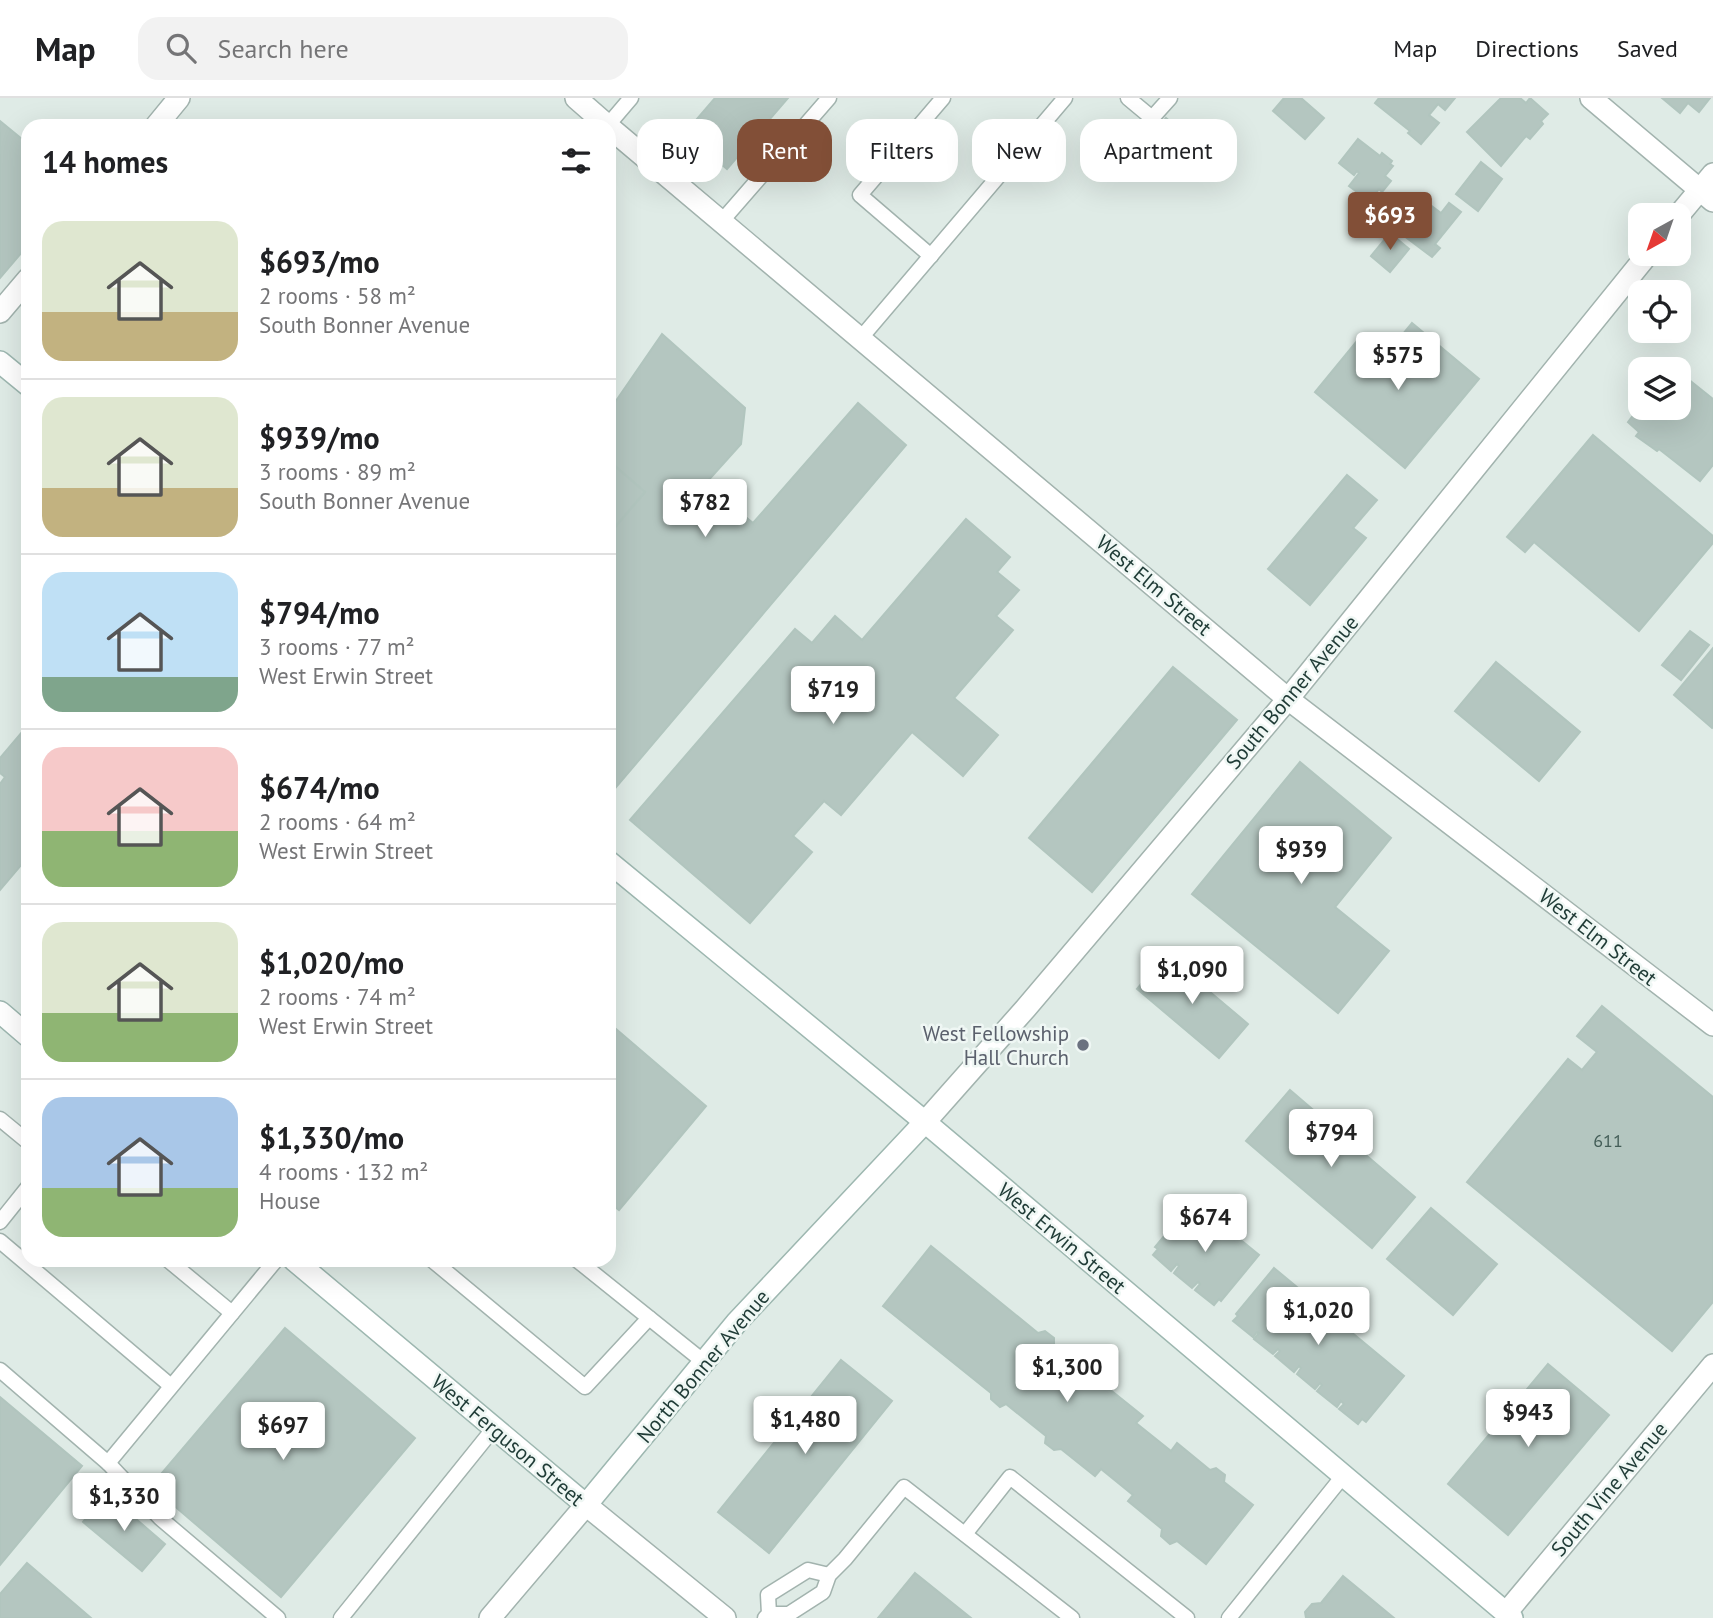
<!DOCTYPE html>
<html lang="en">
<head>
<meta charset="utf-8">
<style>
	:root { --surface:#fff; --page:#f2f2f2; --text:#202124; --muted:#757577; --line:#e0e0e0; --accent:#824f37 }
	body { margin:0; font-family:"PT Sans",sans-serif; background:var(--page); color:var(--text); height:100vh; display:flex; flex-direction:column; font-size:26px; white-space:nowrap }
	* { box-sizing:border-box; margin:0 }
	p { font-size:23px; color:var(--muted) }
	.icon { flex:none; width:38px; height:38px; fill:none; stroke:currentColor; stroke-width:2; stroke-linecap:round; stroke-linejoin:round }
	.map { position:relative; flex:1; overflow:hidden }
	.drawer { position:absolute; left:21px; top:21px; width:595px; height:1148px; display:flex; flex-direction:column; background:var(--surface); border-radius:21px; box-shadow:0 7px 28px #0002 }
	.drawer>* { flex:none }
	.guide { position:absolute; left:637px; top:21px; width:665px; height:63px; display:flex; gap:14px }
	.needle { width:46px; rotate:220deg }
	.tools { position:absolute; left:1628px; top:105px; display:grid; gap:14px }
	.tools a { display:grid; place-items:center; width:63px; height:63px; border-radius:14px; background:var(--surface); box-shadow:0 7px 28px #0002; font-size:35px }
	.price { position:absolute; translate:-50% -60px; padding:0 16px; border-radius:7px; background:#fff; color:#222; font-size:23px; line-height:46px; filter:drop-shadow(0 2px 4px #0008) }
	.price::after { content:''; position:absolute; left:50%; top:42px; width:21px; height:16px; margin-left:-10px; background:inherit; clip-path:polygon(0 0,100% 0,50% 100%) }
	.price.on { background:var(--accent); color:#fff }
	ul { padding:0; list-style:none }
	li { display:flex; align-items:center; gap:21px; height:175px; padding:0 21px }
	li+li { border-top:2px solid var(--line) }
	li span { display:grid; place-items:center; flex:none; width:196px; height:140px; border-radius:21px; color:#555 }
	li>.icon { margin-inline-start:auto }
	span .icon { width:84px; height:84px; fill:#fffc; stroke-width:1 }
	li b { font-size:30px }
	h2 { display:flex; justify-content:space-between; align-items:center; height:84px; padding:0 21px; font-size:30px }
	.chip { padding:0 24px; border-radius:21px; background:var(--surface); box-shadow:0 7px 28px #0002; font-size:24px; line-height:63px }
	.chip.on { background:var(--accent); color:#fff }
	header { display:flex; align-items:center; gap:42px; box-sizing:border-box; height:98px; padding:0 35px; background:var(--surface); border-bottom:2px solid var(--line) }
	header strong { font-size:33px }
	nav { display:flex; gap:38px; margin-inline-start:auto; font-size:24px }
	.search { width:490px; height:63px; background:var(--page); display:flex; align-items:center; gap:18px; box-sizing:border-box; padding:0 24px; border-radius:21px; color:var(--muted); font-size:26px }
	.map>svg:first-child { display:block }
	.building { fill:#b4c6c0; stroke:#b1c5be; stroke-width:2 }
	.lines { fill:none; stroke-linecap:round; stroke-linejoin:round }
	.service-casing { stroke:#a2b3ae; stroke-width:17 }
	.minor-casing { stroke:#a2b3ae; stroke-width:24 }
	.tertiary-casing { stroke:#a2b3ae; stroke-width:24 }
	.secondary-casing { stroke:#9db7b0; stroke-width:24 }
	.service { stroke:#fff; stroke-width:14 }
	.minor { stroke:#fff; stroke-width:21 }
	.tertiary { stroke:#fff; stroke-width:21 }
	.secondary { stroke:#fff; stroke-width:21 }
	.worship-dot { fill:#6b7280; stroke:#eff7f4; stroke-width:2.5 }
	.labels { text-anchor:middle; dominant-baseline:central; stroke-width:5; stroke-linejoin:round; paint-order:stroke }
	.number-label { font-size:18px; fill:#445e58 }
	.street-label { font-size:21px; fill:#1f3b36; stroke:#eff7f4 }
	.worship-label { font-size:21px; fill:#5b616d; stroke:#eff7f4; text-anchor:end }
</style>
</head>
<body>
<header>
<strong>Map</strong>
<div class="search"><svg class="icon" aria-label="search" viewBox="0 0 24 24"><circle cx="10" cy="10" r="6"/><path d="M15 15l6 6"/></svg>Search here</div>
<nav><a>Map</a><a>Directions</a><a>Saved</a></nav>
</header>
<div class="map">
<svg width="1713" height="1520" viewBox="0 0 1713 1520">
	<rect width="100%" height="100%" fill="#dfebe6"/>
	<!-- building -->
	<g class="building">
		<polygon points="715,0 788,0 727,71 685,35"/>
		<polygon points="1284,0 1301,0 1324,20 1305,41 1273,13"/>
		<polygon points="1379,0 1455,0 1445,12 1438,6 1429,17 1439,25 1421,46 1408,35 1410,33 1375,5"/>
		<polygon points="1501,0 1520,0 1526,5 1530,0 1548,16 1541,23 1543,26 1530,41 1526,38 1501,68 1467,34"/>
		<polygon points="1662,0 1710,0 1699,14 1688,5 1680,15"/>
		<polygon points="1166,20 1188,38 1175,54 1153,36"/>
		<polygon points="0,23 28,46 28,147 0,180"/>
		<polygon points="1358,41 1380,58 1382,55 1392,63 1390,66 1393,68 1385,78 1391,83 1382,94 1379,91 1369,103 1349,88 1359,75 1357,73 1354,77 1339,65"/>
		<polygon points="1481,64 1502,81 1478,113 1456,96"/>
		<polygon points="1421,100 1441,115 1449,105 1461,114 1435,146 1440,150 1432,159 1391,128 1406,108 1412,112"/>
		<polygon points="1390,135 1409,151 1390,174 1371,158"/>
		<polygon points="1412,225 1479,281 1405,370 1315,294 1357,243 1381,263"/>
		<polygon points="662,236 745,310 741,346 705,386 753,425 858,305 906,347 612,694 609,692 609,436 645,394 609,363 609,313"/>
		<polygon points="1678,273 1713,301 1713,367 1700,383 1659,351 1657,353 1636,338 1639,334 1628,324 1640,308 1678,310"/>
		<polygon points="1593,337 1713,438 1713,445 1639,533 1534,444 1525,454 1507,439"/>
		<polygon points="609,363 645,394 609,436"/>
		<polygon points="1347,377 1377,402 1353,430 1366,440 1310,507 1268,471"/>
		<polygon points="966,421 1010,459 997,474 1019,492 996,518 1013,532 954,600 998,637 963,678 912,634 841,717 824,703 793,738 812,754 750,825 630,722 795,531 812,545 835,518 862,542"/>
		<polygon points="1690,533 1709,547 1681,582 1662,567"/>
		<polygon points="1713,550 1713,629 1712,630 1674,597"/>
		<polygon points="1496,564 1580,634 1539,683 1455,613"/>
		<polygon points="1173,569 1237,622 1092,794 1029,740"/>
		<polygon points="28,627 28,759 0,792 0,686 5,679 0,675 0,660"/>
		<polygon points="1300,664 1391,740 1335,809 1389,853 1338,915 1192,796"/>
		<polygon points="1166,857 1248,926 1219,960 1137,891"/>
		<polygon points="1602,908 1713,999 1713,1204 1672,1253 1467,1084 1568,961 1582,972 1597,954 1577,938"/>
		<polygon points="609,925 706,1008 619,1112 609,1104"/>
		<polygon points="1290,992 1415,1099 1372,1150 1246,1043"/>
		<polygon points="1193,1103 1259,1157 1221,1203 1219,1201 1214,1207 1195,1192 1200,1186 1198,1184 1192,1190 1174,1175 1179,1168 1177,1166 1171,1173 1153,1157 1158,1151 1155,1149"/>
		<polygon points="1431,1110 1497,1166 1453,1217 1387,1161"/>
		<polygon points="931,1148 1038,1235 1045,1233 1054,1240 1054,1247 1093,1279 1100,1276 1109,1284 1108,1290 1143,1318 1136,1325 1171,1353 1177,1345 1210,1372 1216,1370 1225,1377 1224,1384 1253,1407 1206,1466 1177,1443 1170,1446 1161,1438 1162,1431 1128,1403 1133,1397 1101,1371 1095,1378 1061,1351 1054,1352 1045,1345 1046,1338 1006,1306 1000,1309 991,1301 991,1295 883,1208"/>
		<polygon points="1274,1170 1404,1278 1366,1324 1362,1321 1358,1326 1339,1311 1344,1306 1341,1303 1337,1309 1317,1293 1322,1287 1320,1285 1315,1291 1297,1276 1301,1270 1299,1268 1294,1274 1275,1258 1280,1253 1278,1251 1273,1256 1254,1241 1259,1235 1257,1234 1253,1239 1233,1223 1238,1218 1236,1216"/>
		<polygon points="285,1230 415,1340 281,1499 151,1388"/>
		<polygon points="841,1262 892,1303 769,1455 718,1414"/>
		<polygon points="1548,1266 1609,1317 1508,1437 1448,1386"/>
		<polygon points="0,1299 82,1368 0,1467"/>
		<polygon points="107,1396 165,1446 142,1473 83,1424"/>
		<polygon points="27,1465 91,1520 0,1520 0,1496"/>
		<polygon points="915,1475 971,1520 878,1520"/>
		<polygon points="1343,1478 1394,1520 1306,1520 1305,1514 1312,1506 1321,1505"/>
	</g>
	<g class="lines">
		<defs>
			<g id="service">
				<polyline points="1128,0 1152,20 1170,0"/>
				<polyline points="608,27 631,0"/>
				<polyline points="721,124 829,0"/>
				<polyline points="931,158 860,97 943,0"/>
				<polyline points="860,241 1065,0"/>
				<polyline points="0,1021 28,1044"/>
				<polyline points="0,1124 28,1089"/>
				<polyline points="0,1143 171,1288"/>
				<polyline points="168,1162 232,1215"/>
				<polyline points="432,1162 585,1289 649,1220"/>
				<polyline points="577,1162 704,1264"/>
				<polyline points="0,1272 108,1365 160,1420 278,1520"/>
				<polyline points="108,1365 276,1162"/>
				<polyline points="965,1436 1010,1379 1187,1520"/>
				<polyline points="769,1516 789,1516 823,1494 829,1477 845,1461 904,1389 1072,1520"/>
				<polyline points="341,1520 494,1330"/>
				<polyline points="765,1520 769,1516 768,1497 808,1472 829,1477"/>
				<polyline points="1229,1520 1343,1378"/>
			</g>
			<g id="minor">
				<polyline points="1591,0 1713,103"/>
				<polyline points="156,28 179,0"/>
				<polyline points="0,214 28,181"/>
				<polyline points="586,1407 725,1520"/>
				<polyline points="1506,1515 1713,1267"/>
			</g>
			<g id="tertiary">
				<polyline points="576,0 608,28"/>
				<polyline points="609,29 1288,601 1713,927"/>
				<polyline points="1678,118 1713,76"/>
				<polyline points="925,1024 1026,910 1288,601 1648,156"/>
				<polyline points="490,1520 586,1407"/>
			</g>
			<g id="secondary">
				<polyline points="0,264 28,287"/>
				<polyline points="609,764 925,1024 1512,1520"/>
				<polyline points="0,914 28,938"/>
				<polyline points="294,1162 586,1407 737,1224 925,1024"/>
			</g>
		</defs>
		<!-- service casing -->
		<use href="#service" class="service-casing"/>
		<!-- minor casing -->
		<use href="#minor" class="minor-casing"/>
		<!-- tertiary casing -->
		<use href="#tertiary" class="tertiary-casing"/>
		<!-- secondary casing -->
		<use href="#secondary" class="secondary-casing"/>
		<!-- service -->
		<use href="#service" class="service"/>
		<!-- minor -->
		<use href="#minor" class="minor"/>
		<!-- tertiary -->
		<use href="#tertiary" class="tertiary"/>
		<!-- secondary -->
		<use href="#secondary" class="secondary"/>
	</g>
	<!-- markers -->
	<circle class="worship-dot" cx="1083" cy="947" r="7"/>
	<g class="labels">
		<!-- number labels -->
		<g class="number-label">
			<text x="1608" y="1042">611</text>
		</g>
		<!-- street labels -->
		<g class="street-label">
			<text transform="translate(1154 487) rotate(40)">West Elm Street</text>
			<text transform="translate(1292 594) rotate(-50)">South Bonner Avenue</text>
			<text transform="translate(1598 839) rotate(38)">West Elm Street</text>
			<text transform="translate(1062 1140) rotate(40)">West Erwin Street</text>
			<text transform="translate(703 1268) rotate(-50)">North Bonner Avenue</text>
			<text transform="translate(508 1342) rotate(40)">West Ferguson Street</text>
			<text transform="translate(1609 1391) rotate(-50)">South Vine Avenue</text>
		</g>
		<!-- worship labels -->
		<g class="worship-label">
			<text x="1069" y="935">West Fellowship<tspan x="1069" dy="24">Hall Church</tspan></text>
		</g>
	</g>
</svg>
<div class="tools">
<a><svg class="needle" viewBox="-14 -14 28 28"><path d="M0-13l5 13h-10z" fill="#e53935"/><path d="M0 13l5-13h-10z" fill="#757577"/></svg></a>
<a><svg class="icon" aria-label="locate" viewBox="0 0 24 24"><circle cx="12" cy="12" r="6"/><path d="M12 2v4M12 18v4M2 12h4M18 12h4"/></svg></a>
<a><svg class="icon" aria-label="layers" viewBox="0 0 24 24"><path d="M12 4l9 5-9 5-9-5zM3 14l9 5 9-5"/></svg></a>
</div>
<b class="price on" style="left:1390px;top:154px">$693</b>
<b class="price" style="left:1398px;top:294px">$575</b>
<b class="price" style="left:705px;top:441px">$782</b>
<b class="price" style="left:833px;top:628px">$719</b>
<b class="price" style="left:1301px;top:788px">$939</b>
<b class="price" style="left:1192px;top:908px">$1,090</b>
<b class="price" style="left:1331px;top:1071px">$794</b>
<b class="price" style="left:1205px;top:1156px">$674</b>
<b class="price" style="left:1318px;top:1249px">$1,020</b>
<b class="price" style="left:1067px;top:1306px">$1,300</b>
<b class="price" style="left:1528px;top:1351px">$943</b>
<b class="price" style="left:805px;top:1358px">$1,480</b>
<b class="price" style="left:283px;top:1364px">$697</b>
<b class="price" style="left:124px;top:1435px">$1,330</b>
<div class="guide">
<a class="chip">Buy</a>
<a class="chip on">Rent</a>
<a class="chip">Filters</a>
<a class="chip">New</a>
<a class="chip">Apartment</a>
</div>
<section class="drawer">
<h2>14 homes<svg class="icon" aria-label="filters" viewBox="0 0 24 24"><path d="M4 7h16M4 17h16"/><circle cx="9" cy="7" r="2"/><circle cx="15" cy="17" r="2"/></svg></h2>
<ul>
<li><span style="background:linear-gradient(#dfe7d0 65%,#c2b280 0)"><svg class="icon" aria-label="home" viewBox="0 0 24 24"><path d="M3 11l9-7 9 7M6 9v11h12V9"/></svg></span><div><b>$693/mo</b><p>2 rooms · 58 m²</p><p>South Bonner Avenue</p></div></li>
<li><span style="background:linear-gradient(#dfe7d0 65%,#c2b280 0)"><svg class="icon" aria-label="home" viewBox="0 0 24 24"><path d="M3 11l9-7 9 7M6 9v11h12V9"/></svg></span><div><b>$939/mo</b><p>3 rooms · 89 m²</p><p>South Bonner Avenue</p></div></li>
<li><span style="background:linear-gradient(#bfe0f5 75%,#7fa58c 0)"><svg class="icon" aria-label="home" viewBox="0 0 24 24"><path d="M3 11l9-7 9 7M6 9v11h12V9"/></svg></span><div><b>$794/mo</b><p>3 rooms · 77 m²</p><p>West Erwin Street</p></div></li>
<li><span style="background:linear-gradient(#f6c9c9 60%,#8fb573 0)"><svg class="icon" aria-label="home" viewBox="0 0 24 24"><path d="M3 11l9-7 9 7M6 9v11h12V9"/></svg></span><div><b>$674/mo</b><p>2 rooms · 64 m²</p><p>West Erwin Street</p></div></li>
<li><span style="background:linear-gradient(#dfe7d0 65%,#8fb573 0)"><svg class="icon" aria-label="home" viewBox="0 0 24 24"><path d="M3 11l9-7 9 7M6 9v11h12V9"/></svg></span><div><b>$1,020/mo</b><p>2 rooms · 74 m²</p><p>West Erwin Street</p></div></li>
<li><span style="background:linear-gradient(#a9c7e8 65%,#8fb573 0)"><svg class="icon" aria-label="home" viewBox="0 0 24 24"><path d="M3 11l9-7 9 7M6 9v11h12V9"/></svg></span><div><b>$1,330/mo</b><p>4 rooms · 132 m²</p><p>House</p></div></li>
</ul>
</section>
</div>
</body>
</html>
